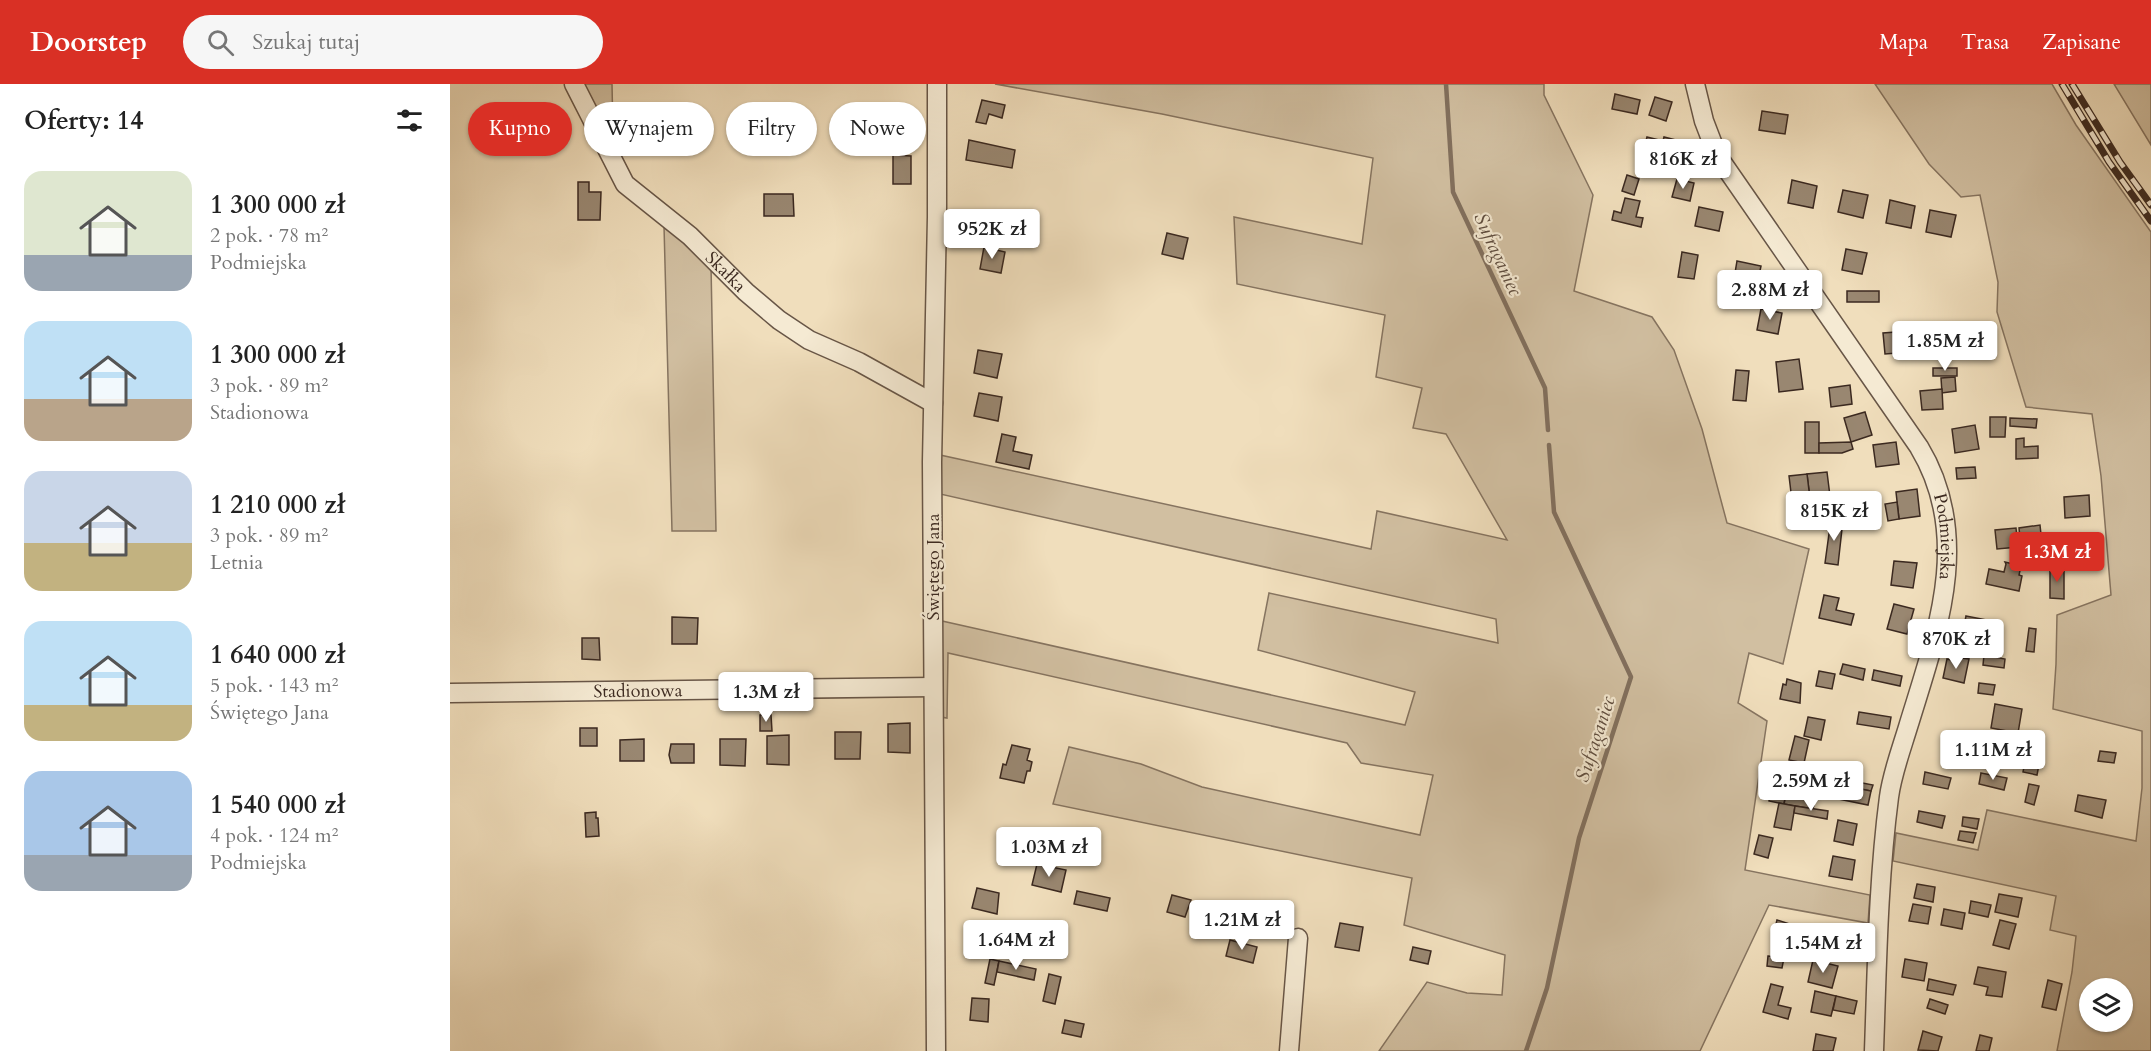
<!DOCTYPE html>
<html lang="pl">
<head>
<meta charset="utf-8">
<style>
	:root { --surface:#fff; --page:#f6f6f6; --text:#222; --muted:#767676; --accent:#d93025 }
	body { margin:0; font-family:Cardo,serif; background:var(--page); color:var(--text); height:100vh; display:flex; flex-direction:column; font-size:22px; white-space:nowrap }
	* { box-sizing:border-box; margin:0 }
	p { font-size:20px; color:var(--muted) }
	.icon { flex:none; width:33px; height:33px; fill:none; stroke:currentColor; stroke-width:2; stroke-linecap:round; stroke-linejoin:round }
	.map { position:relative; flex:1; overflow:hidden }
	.drawer { display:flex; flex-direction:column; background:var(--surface); width:450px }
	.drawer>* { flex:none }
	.top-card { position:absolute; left:18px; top:18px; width:570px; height:54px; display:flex; gap:12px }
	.buttons { position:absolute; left:1629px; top:894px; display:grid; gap:12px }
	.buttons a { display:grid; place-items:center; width:54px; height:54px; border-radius:50%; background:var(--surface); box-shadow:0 2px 4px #0004; font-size:30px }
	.price { position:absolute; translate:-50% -51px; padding:0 14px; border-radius:6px; background:#fff; color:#222; font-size:20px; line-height:39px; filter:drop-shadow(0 2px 3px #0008) }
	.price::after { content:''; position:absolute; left:50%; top:36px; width:18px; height:14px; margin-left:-9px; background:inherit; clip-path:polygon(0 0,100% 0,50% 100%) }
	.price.selected { background:var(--accent); color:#fff }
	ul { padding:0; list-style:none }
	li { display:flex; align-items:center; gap:18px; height:150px; padding:0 24px }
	li span { display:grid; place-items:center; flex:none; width:168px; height:120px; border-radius:18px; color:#555 }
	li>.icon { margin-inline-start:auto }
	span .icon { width:72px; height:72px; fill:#fffc; stroke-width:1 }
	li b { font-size:26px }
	h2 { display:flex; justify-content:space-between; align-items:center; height:72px; padding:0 24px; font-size:26px }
	.pill { padding:0 21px; border-radius:27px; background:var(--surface); box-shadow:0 2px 4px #0004; font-size:21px; line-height:54px }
	.pill.selected { background:var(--accent); color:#fff }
	header { display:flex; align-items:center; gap:36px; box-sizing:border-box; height:84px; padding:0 30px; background:var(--accent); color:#fff }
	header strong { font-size:28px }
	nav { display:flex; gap:33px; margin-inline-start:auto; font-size:21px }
	.search { width:420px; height:54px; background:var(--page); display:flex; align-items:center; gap:15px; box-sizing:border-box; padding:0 21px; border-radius:33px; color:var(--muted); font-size:22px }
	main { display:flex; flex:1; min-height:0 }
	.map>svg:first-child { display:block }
	.green { fill:#d1bfa1; stroke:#867460; stroke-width:1.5; fill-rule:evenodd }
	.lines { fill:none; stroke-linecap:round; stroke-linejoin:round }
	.stream { stroke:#82705e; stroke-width:4.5 }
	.building { fill:#998771; stroke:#3b2920; stroke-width:1.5 }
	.minor-casing { stroke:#685647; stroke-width:21 }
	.minor { stroke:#f5ead3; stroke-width:18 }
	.rail-casing { stroke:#3b2920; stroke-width:7 }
	.rail { stroke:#f5ead3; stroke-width:4.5; stroke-dasharray:14; stroke-linecap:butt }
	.labels { text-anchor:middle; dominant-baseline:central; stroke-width:4.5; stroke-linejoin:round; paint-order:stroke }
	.street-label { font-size:18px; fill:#3b2920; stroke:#f5ead3 }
	.water-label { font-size:20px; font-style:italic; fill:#5f4d3f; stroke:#f5ead3 }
</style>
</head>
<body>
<header>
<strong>Doorstep</strong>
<div class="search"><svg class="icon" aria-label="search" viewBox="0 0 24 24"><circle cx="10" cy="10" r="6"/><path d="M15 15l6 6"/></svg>Szukaj tutaj</div>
<nav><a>Mapa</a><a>Trasa</a><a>Zapisane</a></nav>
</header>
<main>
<section class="drawer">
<h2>Oferty: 14<svg class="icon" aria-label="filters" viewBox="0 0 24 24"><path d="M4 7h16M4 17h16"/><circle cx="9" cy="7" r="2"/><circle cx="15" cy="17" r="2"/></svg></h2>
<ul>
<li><span style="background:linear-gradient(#dfe7d0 70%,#9aa5b1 0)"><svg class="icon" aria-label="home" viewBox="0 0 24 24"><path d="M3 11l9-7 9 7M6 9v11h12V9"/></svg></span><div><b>1 300 000 zł</b><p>2 pok. · 78 m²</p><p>Podmiejska</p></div></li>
<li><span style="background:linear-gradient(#bfe0f5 65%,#b9a48a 0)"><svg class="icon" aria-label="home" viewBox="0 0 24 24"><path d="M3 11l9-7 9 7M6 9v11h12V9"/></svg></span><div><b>1 300 000 zł</b><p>3 pok. · 89 m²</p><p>Stadionowa</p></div></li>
<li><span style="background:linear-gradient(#c9d6e8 60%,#c2b280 0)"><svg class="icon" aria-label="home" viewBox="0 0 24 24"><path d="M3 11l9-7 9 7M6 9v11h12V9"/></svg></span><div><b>1 210 000 zł</b><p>3 pok. · 89 m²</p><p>Letnia</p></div></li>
<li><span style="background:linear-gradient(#bfe0f5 70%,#c2b280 0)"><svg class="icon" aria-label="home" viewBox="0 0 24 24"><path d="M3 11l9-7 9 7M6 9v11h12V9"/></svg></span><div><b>1 640 000 zł</b><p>5 pok. · 143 m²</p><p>Świętego Jana</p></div></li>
<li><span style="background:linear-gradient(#a9c7e8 70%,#9aa5b1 0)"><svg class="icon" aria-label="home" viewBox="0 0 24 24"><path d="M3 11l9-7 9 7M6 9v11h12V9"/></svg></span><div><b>1 540 000 zł</b><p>4 pok. · 124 m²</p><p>Podmiejska</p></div></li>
</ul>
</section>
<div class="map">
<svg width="1701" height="967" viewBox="0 0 1701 967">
	<rect width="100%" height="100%" fill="#f0debc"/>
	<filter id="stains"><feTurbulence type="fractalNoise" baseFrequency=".00333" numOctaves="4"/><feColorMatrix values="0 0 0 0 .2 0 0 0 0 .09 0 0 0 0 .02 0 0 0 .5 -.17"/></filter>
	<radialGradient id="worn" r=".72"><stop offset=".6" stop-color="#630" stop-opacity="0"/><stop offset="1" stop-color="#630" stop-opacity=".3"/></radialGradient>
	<!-- green -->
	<g class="green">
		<polygon points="132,0 162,0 163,49 167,62"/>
		<polygon points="545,0 1094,0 1094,11 1143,111 1124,207 1202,233 1224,266 1252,345 1277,439 1359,465 1333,580 1299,569 1288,619 1317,637 1295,786 1420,811 1418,839 1319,821 1250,967 929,967 977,898 1017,909 1052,911 1055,871 954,841 962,794 603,720 619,663 691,680 752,703 970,751 983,691 911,679 897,659 498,569 497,634 491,633 492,537 955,641 965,608 808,566 819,509 1048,559 1046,535 490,410 490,371 921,465 927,427 1057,456 996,350 963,344 972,304 926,293 935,231 787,200 784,133 912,160 923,74 712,30"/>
		<path d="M1425,0H1602L1626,41L1701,148V967H1607L1622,888L1626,852L1600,846L1606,812L1443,777L1446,749L1528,766L1537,726L1686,757L1692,704V647L1603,625L1606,580L1607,531L1661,511L1651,392L1642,330L1576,323L1547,228L1548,198L1530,111L1511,113L1479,80ZM1672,904V938H1640V904Z"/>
		<polygon points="1664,0 1701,0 1701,61"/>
		<polygon points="214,142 261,181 266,447 222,447"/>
	</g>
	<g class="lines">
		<!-- stream -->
		<g class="stream">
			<polyline points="996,0 1003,108 1095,304 1098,346"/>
			<polyline points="1076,967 1097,904 1129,754 1181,593 1104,428 1099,361"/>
		</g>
	</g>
	<!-- building -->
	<g class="building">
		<polygon points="1165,10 1190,16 1187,30 1162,25"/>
		<polygon points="1205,13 1222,18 1216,37 1199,31"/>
		<polygon points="532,16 555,21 552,34 539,30 536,40 526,38"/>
		<polygon points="1312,27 1338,31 1335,50 1309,46"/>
		<polygon points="1197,53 1213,57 1214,53 1226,56 1221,77 1192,72"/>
		<polygon points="519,56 565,66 562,84 516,76"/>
		<polygon points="443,71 461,72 461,100 443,100"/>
		<polygon points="1177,91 1189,95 1184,111 1172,107"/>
		<polygon points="1227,95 1244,99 1240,117 1222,113"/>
		<polygon points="1342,96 1367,102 1363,124 1338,119"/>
		<polygon points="128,98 139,98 139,108 151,108 150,136 128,136"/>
		<polygon points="1393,106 1418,111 1413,134 1388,128"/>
		<polygon points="314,110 343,110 344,132 314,132"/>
		<polygon points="1175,114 1190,117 1186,133 1193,134 1191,143 1162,136 1164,127 1171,129"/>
		<polygon points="1440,116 1465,122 1461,144 1436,139"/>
		<polygon points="1249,123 1273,128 1269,147 1245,142"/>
		<polygon points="1480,126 1506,131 1501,153 1476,148"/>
		<polygon points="717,149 738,154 733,175 712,170"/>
		<polygon points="534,163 555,168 551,189 530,185"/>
		<polygon points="1396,165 1417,169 1412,190 1392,186"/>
		<polygon points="1232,168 1248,171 1244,195 1228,193"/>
		<polygon points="1287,177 1311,182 1306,206 1283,201"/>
		<rect x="1397" y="207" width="32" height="11"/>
		<polygon points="1311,225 1332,229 1328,250 1307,246"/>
		<polygon points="1482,243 1497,245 1495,258 1480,256"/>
		<polygon points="1459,247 1460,268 1435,270 1433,249"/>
		<polygon points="528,266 552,270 547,294 524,289"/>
		<polygon points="1349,275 1353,305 1329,308 1326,278"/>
		<rect x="1483" y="284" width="24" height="8"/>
		<polygon points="1286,286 1299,287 1296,317 1283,316"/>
		<polygon points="1505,293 1506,307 1492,309 1491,294"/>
		<polygon points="1400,301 1402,320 1381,323 1379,304"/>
		<polygon points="1492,305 1493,325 1472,326 1470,307"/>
		<polygon points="529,309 552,313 548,337 524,332"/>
		<polygon points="1415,328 1422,351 1401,358 1394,334"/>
		<polygon points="1540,333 1556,333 1555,353 1540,353"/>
		<polygon points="1560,334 1587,335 1586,344 1560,342"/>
		<rect x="1355" y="338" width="14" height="31"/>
		<polygon points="1525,341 1529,365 1505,369 1502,345"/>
		<polygon points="552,350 566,353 563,367 582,371 579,385 546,378"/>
		<polygon points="1574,354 1574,363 1588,362 1588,374 1566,375 1566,355"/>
		<polygon points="1401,358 1403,365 1392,369 1369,369 1369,359"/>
		<polygon points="1446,358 1449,380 1426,383 1423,361"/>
		<polygon points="1525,383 1526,394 1507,395 1506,384"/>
		<polygon points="1377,388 1381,420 1361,423 1357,390"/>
		<polygon points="1357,390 1361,423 1343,425 1339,392"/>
		<polygon points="1467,405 1470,432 1449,435 1446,408"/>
		<polygon points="1639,411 1640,432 1615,434 1614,413"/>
		<polygon points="1447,418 1449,435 1438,437 1435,420"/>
		<polygon points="1381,435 1393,436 1388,481 1375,479"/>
		<polygon points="1590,441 1592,460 1571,463 1569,444"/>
		<polygon points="1566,444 1568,463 1547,465 1545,446"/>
		<polygon points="1444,477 1467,479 1463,504 1441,501"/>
		<polygon points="1555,478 1571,482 1569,491 1572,492 1569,507 1536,500 1539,485 1554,488 1556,480"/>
		<polygon points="1600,483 1614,483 1614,515 1600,514"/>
		<polygon points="1374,511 1389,514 1386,526 1404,530 1401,541 1369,534"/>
		<polygon points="1444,520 1464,525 1457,550 1437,545"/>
		<polygon points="1516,532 1537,536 1533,556 1512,552"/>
		<polygon points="222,533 248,534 247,560 222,560"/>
		<polygon points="1579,544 1586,545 1584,568 1576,567"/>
		<polygon points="132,554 149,554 150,576 132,575"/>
		<polygon points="1534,571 1555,575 1554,584 1533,581"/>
		<polygon points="1505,573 1519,575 1514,599 1493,594 1497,575 1505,577"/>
		<polygon points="1393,580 1415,585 1413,596 1390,590"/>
		<polygon points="1424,586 1452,592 1450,602 1422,596"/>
		<polygon points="1369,587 1385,590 1382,605 1366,602"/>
		<polygon points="1337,595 1351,599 1350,619 1330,615 1333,600 1336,601"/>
		<polygon points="1529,599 1545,601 1543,611 1528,609"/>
		<polygon points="1545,620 1572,625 1568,649 1541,644"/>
		<polygon points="1409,628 1441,633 1439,645 1407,640"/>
		<polygon points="310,631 321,631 322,647 310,647"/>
		<polygon points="1358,633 1375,636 1371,656 1354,652"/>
		<polygon points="460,639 460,669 438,668 438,640"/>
		<rect x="130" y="644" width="17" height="18"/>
		<polygon points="385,648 411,648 410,675 385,675"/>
		<polygon points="1515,648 1540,655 1537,666 1512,659"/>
		<polygon points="339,651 339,681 317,680 317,652"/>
		<polygon points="1345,652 1359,656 1354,679 1339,676"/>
		<polygon points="194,655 194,677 170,677 170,656"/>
		<polygon points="270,655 296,655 295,682 270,681"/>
		<polygon points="1543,655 1578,662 1575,680 1540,672"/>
		<polygon points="221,660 244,660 244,679 221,679 219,671"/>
		<polygon points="562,661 580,665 577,676 582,678 580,687 577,687 574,699 550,694 553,680 556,681"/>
		<polygon points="1577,667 1591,670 1587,691 1573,688"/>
		<polygon points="1650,667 1666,669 1664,679 1648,677"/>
		<polygon points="1475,688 1501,694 1498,705 1473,700"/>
		<polygon points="1324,689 1339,692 1334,720 1319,717"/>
		<polygon points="1531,689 1557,694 1554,706 1529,700"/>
		<polygon points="1392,695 1423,701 1421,707 1391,701"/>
		<polygon points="1579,700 1589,702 1584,721 1575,718"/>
		<polygon points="1391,701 1421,707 1418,721 1388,715"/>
		<polygon points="1336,711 1365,716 1363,725 1334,720"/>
		<polygon points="1628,711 1656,716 1652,734 1625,727"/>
		<polygon points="1329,719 1345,722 1341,746 1324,743"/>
		<polygon points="1345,722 1378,727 1377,735 1344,729"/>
		<polygon points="1469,727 1495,732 1492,744 1467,738"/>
		<polygon points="146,728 146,734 148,734 149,752 136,753 135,729"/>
		<polygon points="1513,733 1529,735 1527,745 1512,742"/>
		<polygon points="1388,736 1407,740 1403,761 1384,757"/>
		<polygon points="1510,747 1526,749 1523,759 1508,756"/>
		<polygon points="1309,751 1323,754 1318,774 1304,770"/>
		<polygon points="1383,772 1405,776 1402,796 1379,792"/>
		<polygon points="587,780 616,786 611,808 582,801"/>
		<polygon points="1467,800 1485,803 1483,818 1464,814"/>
		<polygon points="527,804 549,809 547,830 522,824"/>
		<polygon points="627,807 660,814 657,827 624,820"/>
		<polygon points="1549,810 1572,814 1568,833 1545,828"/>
		<polygon points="722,811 741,816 735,833 717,828"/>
		<polygon points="1521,817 1541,821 1538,833 1519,829"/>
		<polygon points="1463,820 1481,823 1478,840 1459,837"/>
		<polygon points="1494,825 1515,829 1512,845 1491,841"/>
		<polygon points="1327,836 1349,843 1344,862 1322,856"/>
		<polygon points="1550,836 1566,840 1559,865 1543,861"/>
		<polygon points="890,839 913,843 909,867 885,863"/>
		<polygon points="1349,843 1367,847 1364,858 1346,854"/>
		<polygon points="780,856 807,863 803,879 776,872"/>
		<polygon points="963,863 981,867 978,880 960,876"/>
		<polygon points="1318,872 1334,874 1332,884 1317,882"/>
		<polygon points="540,875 549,877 544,901 535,899"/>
		<polygon points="1455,875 1477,879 1474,897 1452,893"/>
		<polygon points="1363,876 1388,882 1382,904 1358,898"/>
		<polygon points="549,877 586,885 584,896 547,888"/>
		<polygon points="1528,883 1556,888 1552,913 1536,911 1538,903 1524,900"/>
		<polygon points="599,890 611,893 605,920 593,917"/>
		<polygon points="1479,895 1506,901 1503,911 1477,906"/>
		<polygon points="1598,896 1612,900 1606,926 1592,923"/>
		<polygon points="1321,900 1333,903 1328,921 1341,924 1338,935 1313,928"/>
		<polygon points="1365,907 1386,912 1381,932 1361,928"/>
		<polygon points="1386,912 1407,917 1404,930 1383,926"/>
		<polygon points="522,914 539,915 538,938 520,936"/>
		<polygon points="1480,915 1498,921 1495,930 1477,924"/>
		<polygon points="615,936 634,940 631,953 612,949"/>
		<polygon points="1473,947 1492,953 1488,967 1468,966"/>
		<polygon points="1366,950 1386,954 1383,967 1363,967"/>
		<polygon points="1530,951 1542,954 1539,967 1526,967"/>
	</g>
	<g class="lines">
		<defs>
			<g id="minor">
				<path id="s1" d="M124,0L175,100L240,152L296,208L329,236L359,256L409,278L483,319"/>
				<path id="s2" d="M1245,0L1254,37L1267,71L1469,363C1524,454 1486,551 1458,643C1451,666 1442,690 1439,713C1428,797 1427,883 1424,967"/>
				<path id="s3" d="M0,609L483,603"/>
				<polyline points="486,967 482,378 487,133 487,0"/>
				<polyline points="839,967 848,854"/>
			</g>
		</defs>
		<!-- minor casing -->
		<use href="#minor" class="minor-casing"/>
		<!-- minor -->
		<use href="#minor" class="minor"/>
		<defs>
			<g id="rail">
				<polyline points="1612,0 1659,78 1701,137"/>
				<polyline points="1622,0 1670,78 1701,121"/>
			</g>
		</defs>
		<!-- rail casing -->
		<use href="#rail" class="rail-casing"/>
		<!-- rail -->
		<use href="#rail" class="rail"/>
	</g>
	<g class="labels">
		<!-- street labels -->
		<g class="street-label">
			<text stroke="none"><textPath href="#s1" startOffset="246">Skałka</textPath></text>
			<text stroke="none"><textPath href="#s2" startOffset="524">Podmiejska</textPath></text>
			<text transform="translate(483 483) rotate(-90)">Świętego Jana</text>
			<text stroke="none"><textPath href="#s3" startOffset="188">Stadionowa</textPath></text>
		</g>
		<!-- water labels -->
		<g class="water-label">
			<text transform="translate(1048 170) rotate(65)">Sufraganiec</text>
			<text transform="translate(1145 655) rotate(-72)">Sufraganiec</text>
		</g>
	</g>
	<rect width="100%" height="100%" filter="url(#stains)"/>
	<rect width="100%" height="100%" fill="url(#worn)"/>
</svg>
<div class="buttons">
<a><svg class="icon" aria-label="layers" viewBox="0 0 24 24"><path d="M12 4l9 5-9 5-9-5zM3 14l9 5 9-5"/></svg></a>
</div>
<b class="price" style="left:1233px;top:106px">816K zł</b>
<b class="price" style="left:542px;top:176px">952K zł</b>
<b class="price" style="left:1320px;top:237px">2.88M zł</b>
<b class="price" style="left:1495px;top:288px">1.85M zł</b>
<b class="price" style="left:1384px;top:458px">815K zł</b>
<b class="price selected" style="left:1607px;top:499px">1.3M zł</b>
<b class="price" style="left:1506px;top:586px">870K zł</b>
<b class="price" style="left:316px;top:639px">1.3M zł</b>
<b class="price" style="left:1543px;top:697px">1.11M zł</b>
<b class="price" style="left:1361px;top:728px">2.59M zł</b>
<b class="price" style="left:599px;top:794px">1.03M zł</b>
<b class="price" style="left:792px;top:867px">1.21M zł</b>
<b class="price" style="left:566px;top:887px">1.64M zł</b>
<b class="price" style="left:1373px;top:890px">1.54M zł</b>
<div class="top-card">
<a class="pill selected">Kupno</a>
<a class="pill">Wynajem</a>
<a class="pill">Filtry</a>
<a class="pill">Nowe</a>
</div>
</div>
</main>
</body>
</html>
